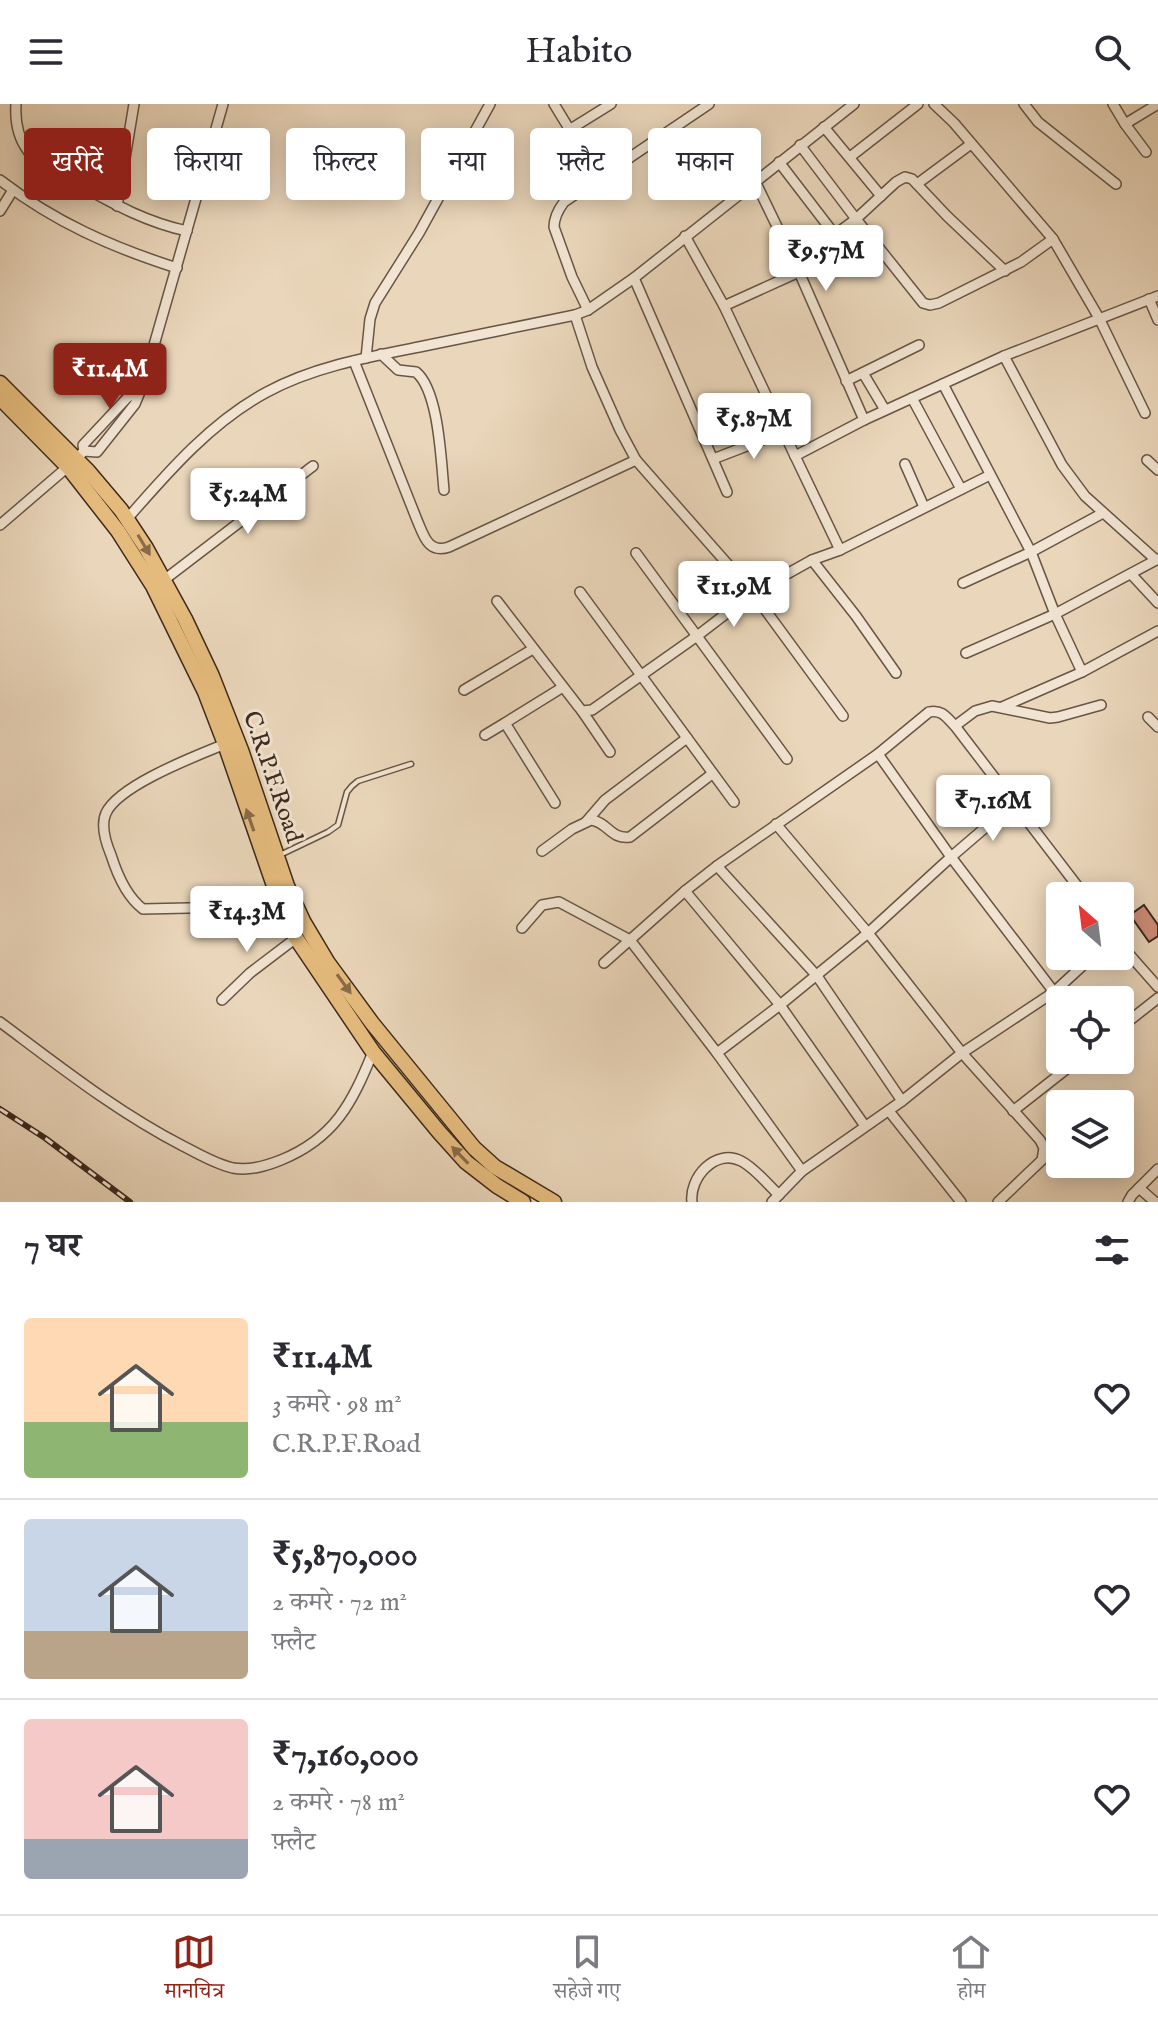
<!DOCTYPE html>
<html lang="hi">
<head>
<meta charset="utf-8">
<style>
	:root { --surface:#fff; --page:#f7f7f7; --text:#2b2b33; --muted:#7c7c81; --line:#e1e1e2; --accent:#8f2418 }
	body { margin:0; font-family:"IM FELL English","Noto Serif Devanagari",serif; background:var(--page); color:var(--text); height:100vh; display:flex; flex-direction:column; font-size:30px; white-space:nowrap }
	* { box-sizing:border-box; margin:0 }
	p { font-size:26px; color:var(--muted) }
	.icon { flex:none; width:44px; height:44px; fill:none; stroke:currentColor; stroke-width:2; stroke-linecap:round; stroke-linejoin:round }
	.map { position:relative; height:1098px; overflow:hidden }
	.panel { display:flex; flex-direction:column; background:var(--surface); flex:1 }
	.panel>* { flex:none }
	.top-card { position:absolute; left:24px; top:24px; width:1110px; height:72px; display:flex; gap:16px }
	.needle { width:52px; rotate:332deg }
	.controls { position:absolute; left:1046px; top:778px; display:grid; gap:16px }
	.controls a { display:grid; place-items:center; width:88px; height:88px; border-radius:8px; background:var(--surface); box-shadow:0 4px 20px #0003; font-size:40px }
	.price { position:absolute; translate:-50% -68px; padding:0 18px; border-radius:8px; background:#fff; color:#222; font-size:26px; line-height:52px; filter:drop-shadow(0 2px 4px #0008) }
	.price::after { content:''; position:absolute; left:50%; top:48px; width:24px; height:18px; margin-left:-12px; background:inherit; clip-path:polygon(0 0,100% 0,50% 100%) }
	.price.selected { background:var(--accent); color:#fff }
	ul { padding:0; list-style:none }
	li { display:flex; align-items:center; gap:24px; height:200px; padding:0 24px }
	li+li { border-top:2px solid var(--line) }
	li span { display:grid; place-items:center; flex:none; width:224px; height:160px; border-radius:8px; color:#555 }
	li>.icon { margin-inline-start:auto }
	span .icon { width:96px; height:96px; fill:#fffc; stroke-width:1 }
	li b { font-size:34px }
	h2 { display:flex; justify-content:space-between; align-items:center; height:96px; padding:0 24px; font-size:34px }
	.pill { padding:0 28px; border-radius:8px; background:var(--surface); box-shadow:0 4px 20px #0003; font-size:28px; line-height:72px }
	.pill.selected { background:var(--accent); color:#fff }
	header { display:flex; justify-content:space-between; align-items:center; height:104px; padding:0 24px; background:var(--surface); font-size:36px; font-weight:600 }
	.tab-bar { display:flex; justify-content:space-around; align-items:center; height:112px; border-top:2px solid var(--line); background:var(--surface); font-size:22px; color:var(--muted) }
	.tab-bar a { display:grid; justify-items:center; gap:4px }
	.tab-bar .selected { color:var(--accent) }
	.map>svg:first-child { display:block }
	.building { fill:#d1917d; stroke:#3d2a1d; stroke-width:2 }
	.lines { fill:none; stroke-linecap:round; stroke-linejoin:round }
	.service-casing { stroke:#685544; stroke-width:7 }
	.minor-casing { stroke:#685544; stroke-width:12 }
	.primary-casing { stroke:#3d2a1d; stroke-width:17 }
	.service { stroke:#f1e4d2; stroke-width:4 }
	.minor { stroke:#f1e4d2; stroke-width:9 }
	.primary { stroke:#e5bb7d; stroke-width:14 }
	.rail-casing { stroke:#3d2a1d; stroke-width:6 }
	.rail { stroke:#f1e4d2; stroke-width:3; stroke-dasharray:9; stroke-linecap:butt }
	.oneway { fill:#896b48 }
	.labels { text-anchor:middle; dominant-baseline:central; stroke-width:6; stroke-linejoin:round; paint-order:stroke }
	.street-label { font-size:24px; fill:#3d2a1d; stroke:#f1e4d2 }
</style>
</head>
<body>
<header><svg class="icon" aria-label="menu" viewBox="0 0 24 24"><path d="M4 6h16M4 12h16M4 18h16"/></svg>Habito<svg class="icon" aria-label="search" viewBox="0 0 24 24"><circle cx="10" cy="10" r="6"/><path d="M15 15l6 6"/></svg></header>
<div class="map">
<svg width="1158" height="1098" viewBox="0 0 1158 1098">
	<rect width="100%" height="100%" fill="#ead6ba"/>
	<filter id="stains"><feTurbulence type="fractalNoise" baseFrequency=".0025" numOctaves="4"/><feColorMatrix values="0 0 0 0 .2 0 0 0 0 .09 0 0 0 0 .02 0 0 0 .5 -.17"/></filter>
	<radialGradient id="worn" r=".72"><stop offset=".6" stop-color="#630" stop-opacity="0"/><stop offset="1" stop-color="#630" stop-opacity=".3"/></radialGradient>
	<!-- building -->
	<polygon class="building" points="1144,801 1158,821 1158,832 1149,838 1130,811"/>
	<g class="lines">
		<defs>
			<polyline id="service" points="282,750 328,728 338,721 347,688 352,682 358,677 411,660"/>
			<g id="minor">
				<path d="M16,0C15,16 18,34 28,47C40,61 59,69 74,78C112,99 145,118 187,127"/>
				<polyline points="554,0 599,74"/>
				<polyline points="934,0 954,19 1053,135 1099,214 1145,309"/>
				<polyline points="1024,0 1038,18 1116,80"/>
				<polyline points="1113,0 1125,20 1146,48"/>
				<polyline points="1125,20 1158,0"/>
				<polyline points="824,23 881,92"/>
				<polyline points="569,26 611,0"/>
				<polyline points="800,41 856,115 923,199 930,201 939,199 1021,158 1053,135"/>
				<polyline points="850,53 918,0"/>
				<polyline points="779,58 835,131"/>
				<path d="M0,76C55,118 111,143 177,164"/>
				<polyline points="755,77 799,168 864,316"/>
				<polyline points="917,80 971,40"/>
				<polyline points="117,102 134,0"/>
				<polyline points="0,107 13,86"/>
				<polyline points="685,132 724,202 795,352"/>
				<polyline points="795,160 856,115 896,78 905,73 912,75 947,112 1005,167"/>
				<polyline points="634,174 727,388"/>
				<polyline points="1149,195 1158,216"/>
				<polyline points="724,202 799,168"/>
				<path d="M588,206L572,173L554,123C554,113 558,106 564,98L709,0"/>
				<polyline points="575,211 592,263 620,326 636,356 753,489 843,612"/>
				<path d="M381,250L398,266L416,268C439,287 441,357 444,386"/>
				<polyline points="1004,252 1062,361 1085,392 1156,456"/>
				<polyline points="366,254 370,215 375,199 419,129 490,0"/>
				<path d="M354,257L417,416C424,432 428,450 449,443L636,356"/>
				<polyline points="863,269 885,306"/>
				<polyline points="846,277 919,241"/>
				<polyline points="943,280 1031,448 1055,510 1082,568"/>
				<polyline points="912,294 961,385"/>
				<polyline points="84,347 97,348 135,300 142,283 223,0"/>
				<polyline points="81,350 84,347 83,341 127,294 139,285"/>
				<polyline points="713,355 783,328"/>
				<polyline points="1147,356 1158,366"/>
				<polyline points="905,360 924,403"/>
				<path d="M127,415C168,368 211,318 267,288C313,263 368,253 419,243C471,232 523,222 575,211L588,206L634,174L854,0"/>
				<polyline points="0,421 71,360"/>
				<polyline points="840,446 990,371"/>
				<polyline points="636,449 787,655"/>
				<polyline points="812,456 856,512 896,569"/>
				<polyline points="1131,470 1158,499"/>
				<polyline points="164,476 313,362"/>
				<polyline points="963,479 1031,448 1103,409"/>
				<polyline points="580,488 734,698"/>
				<polyline points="497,497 578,602 582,607 592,606 697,532 753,489 812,456 840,446 795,352 864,316 1004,252 1158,192"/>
				<polyline points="966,549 1055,510 1158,455"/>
				<polyline points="464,586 533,545"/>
				<polyline points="1002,603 1082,568 1158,527"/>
				<polyline points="582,607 610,648"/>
				<polyline points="1148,613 1158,623"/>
				<polyline points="955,622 975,607 992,602 1050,614 1058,613 1101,601"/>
				<polyline points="485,631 505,619"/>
				<path d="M225,640C196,652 119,681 106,709C100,722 106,739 111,751C117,770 127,793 143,805L281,802"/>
				<polyline points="878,650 951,753 1054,888"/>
				<polyline points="555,699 505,619 563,583"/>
				<polyline points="586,718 605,696 687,634"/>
				<polyline points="776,720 868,829 962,949 1040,1036 1044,1044 1042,1056 998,1098"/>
				<path d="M542,747L572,725L591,716C608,718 611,736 630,733L712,670"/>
				<polyline points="717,762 817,872 902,997"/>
				<polyline points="685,787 780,901 868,829 951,753 1014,699"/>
				<polyline points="522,824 542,801 559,798 630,836 717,949"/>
				<polyline points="1120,840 1158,883"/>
				<path d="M604,859L685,787L717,762L878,650L929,608C942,605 947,614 955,622L1085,792"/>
				<polyline points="222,896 250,869 296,834"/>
				<path d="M0,918C59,962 117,1008 183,1042C199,1050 215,1060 233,1064C250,1067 266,1062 281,1056C335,1034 352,999 373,948"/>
				<polyline points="1120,924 1158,894"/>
				<polyline points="889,1007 961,1098"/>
				<polyline points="1013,1007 1078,956"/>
				<polyline points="802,1067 717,949 780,901 865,1022"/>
				<polyline points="1139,1084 1155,1098"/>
				<path d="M692,1098C689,1074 715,1044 741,1057C755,1064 767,1080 779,1091"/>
				<polyline points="772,1098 802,1067 902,997 962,949 1054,888 1093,852"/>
				<polyline points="1128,1098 1132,1091 1158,1065"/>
			</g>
			<g id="primary">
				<polyline points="0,279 88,367 121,406 146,444 185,515 212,572 241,646 287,782 303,817 328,859 372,919 474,1044 495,1063 554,1098"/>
				<polyline points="0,294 68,363 118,427 153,482 205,588 225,640 281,802 296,834 373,948 439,1028 466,1058 497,1082 523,1098"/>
			</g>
		</defs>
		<!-- service casing -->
		<use href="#service" class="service-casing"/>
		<!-- minor casing -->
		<use href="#minor" class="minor-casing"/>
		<!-- primary casing -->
		<use href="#primary" class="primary-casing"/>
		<!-- service -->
		<use href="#service" class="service"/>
		<!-- minor -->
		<use href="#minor" class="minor"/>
		<!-- primary -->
		<use href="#primary" class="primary"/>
		<defs>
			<polyline id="rail" points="0,1005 45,1034 130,1098"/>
		</defs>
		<!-- rail casing -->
		<use href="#rail" class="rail-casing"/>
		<!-- rail -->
		<use href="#rail" class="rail"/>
	</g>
	<!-- one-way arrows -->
	<defs><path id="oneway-solid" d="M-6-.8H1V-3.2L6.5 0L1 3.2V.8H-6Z" transform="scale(2)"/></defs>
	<g class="oneway">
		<use href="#oneway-solid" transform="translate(144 441) rotate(59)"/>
		<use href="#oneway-solid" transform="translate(250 716) rotate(-109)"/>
		<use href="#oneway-solid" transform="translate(344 880) rotate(54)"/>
		<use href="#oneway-solid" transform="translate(460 1051) rotate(-134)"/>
	</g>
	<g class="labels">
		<!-- street labels -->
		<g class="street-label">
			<text transform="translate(272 673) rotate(71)">C.R.P.F.Road</text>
		</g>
	</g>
	<rect width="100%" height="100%" filter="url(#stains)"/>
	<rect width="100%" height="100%" fill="url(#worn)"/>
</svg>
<div class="controls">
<a><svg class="needle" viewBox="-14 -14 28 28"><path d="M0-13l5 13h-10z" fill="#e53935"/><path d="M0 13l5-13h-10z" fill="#7c7c81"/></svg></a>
<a><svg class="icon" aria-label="locate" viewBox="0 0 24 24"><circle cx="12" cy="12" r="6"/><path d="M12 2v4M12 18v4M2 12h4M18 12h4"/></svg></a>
<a><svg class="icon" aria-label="layers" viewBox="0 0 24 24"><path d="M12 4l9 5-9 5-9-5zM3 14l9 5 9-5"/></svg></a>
</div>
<b class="price" style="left:826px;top:189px">₹9.57M</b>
<b class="price selected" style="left:110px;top:307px">₹11.4M</b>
<b class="price" style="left:754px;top:357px">₹5.87M</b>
<b class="price" style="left:248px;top:432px">₹5.24M</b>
<b class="price" style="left:734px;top:525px">₹11.9M</b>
<b class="price" style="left:993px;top:739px">₹7.16M</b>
<b class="price" style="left:247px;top:850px">₹14.3M</b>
<div class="top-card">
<a class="pill selected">खरीदें</a>
<a class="pill">किराया</a>
<a class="pill">फ़िल्टर</a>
<a class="pill">नया</a>
<a class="pill">फ़्लैट</a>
<a class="pill">मकान</a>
</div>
</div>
<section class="panel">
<h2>7 घर<svg class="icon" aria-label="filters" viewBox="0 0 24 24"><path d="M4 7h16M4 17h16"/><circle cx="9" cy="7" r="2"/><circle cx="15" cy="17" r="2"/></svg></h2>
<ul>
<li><span style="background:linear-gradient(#ffd9b3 65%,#8fb573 0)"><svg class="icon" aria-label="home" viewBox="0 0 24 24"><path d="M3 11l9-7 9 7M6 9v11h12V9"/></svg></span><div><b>₹11.4M</b><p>3 कमरे · 98 m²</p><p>C.R.P.F.Road</p></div><svg class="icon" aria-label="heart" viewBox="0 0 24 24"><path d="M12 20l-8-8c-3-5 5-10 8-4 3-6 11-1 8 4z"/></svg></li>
<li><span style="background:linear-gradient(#c9d6e8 70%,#b9a48a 0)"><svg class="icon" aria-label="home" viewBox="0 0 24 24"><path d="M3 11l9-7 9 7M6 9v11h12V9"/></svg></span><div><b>₹5,870,000</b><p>2 कमरे · 72 m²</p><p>फ़्लैट</p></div><svg class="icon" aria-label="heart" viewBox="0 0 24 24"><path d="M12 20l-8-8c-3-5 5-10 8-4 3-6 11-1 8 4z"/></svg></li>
<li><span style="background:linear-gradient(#f6c9c9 75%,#9aa5b1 0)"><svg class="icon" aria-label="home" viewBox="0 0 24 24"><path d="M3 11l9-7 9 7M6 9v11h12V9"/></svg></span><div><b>₹7,160,000</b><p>2 कमरे · 78 m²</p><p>फ़्लैट</p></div><svg class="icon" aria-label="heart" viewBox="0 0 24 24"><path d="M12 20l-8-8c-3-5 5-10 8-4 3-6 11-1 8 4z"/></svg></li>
</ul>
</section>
<nav class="tab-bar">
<a class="selected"><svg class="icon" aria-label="map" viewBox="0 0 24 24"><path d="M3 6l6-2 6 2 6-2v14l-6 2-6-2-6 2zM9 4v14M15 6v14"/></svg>मानचित्र</a>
<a><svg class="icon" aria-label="saved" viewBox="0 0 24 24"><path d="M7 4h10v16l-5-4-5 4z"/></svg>सहेजे गए</a>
<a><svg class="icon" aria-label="home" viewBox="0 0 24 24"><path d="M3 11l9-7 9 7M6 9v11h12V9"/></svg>होम</a>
</nav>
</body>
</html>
